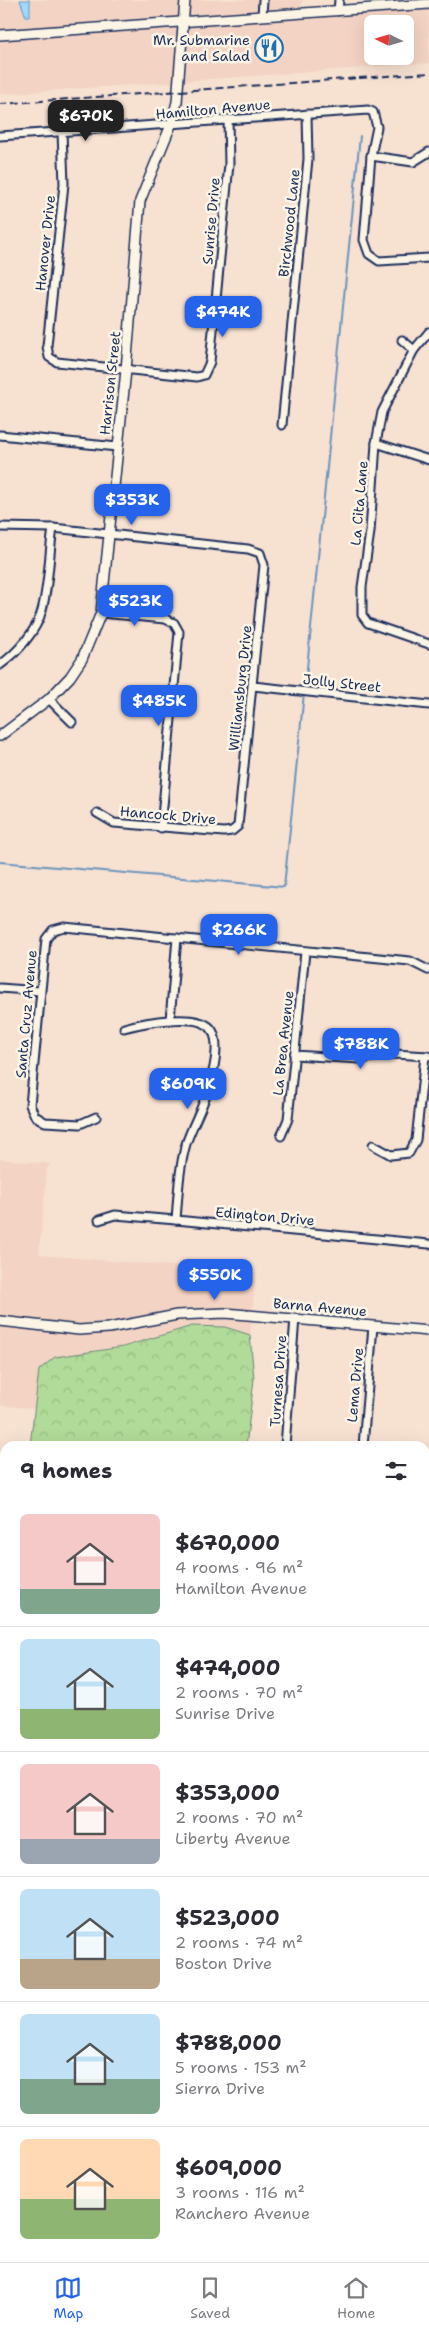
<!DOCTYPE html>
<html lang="en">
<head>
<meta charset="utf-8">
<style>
	:root { --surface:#fff; --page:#f7f7f7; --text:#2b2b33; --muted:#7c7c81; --line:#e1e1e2; --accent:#2563eb }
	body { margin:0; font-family:"Shantell Sans",sans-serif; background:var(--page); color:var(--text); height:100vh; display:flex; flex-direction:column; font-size:19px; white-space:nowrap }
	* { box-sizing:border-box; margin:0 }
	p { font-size:16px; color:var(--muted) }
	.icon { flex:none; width:28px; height:28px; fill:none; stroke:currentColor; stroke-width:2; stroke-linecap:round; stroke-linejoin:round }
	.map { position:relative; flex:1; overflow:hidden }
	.sheet { position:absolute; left:0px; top:1441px; width:430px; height:821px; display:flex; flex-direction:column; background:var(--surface); border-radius:15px 15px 0 0; box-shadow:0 5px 20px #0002 }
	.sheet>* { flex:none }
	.needle { width:32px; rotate:275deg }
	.tools { position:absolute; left:364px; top:15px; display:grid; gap:10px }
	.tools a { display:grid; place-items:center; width:50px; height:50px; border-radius:8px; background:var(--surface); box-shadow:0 5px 20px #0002; font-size:25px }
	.price { position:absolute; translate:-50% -42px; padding:0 11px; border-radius:10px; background:var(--accent); color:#fff; font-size:16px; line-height:32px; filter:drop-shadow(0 1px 2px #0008) }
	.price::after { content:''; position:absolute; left:50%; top:30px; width:15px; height:11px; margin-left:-8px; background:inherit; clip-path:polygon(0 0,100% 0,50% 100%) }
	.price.on { background:#222; color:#fff }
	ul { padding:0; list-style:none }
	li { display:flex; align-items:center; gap:15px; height:125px; padding:0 20px }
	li+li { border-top:1px solid var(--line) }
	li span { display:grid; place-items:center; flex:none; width:140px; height:100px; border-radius:8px; color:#555 }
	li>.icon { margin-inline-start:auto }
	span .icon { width:60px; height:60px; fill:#fffc; stroke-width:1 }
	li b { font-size:21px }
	h2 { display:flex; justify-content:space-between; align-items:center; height:60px; padding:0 20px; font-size:21px }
	.tabs { display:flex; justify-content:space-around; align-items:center; height:70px; border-top:1px solid var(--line); background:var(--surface); font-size:14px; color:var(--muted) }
	.tabs a { display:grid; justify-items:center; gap:2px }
	.tabs .on { color:var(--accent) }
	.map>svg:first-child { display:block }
	.built { fill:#f3d3c3; fill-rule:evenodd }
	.forest { fill:url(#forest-crowns); stroke:#66857b }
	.water { fill:url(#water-ripples); stroke:#6a95bf }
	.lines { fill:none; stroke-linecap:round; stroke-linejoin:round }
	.stream { stroke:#6a95bf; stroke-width:2 }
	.minor-casing { stroke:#1b2f5e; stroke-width:11 }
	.tertiary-casing { stroke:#1b2f5e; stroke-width:12 }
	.minor { stroke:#fcf5e5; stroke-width:7 }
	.tertiary { stroke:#fcf5e5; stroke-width:9 }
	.rail { stroke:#1b2f5e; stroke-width:2; stroke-dasharray:8 4; stroke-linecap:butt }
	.labels { text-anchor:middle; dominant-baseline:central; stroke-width:5; stroke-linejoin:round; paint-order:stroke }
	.poi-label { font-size:14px; fill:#1b2f5e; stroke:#fcf5e5; text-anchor:end }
	.street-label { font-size:14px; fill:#1b2f5e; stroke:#fcf5e5 }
</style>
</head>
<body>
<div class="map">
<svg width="429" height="2262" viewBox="0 0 429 2262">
	<defs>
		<pattern id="forest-crowns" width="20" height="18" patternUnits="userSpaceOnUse" patternTransform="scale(1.25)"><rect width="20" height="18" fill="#b1db98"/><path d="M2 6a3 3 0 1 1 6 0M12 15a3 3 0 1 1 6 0" fill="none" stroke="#98bc85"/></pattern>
		<pattern id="water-ripples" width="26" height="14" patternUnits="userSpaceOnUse" patternTransform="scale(1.25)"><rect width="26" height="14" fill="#9ed9ff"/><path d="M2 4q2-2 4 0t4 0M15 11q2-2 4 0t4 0" fill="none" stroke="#8bd"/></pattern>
	</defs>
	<rect width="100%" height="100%" fill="#f7e1d1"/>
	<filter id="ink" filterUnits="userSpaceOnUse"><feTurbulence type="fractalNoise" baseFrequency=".02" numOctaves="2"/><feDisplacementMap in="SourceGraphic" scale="10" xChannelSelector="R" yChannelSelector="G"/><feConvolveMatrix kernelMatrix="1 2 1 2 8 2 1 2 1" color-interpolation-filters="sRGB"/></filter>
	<g filter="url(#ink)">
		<!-- built -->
		<g class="built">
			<polygon points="0,0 182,0 181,19 0,32"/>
			<polygon points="189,0 259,0 258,13 188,19"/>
			<polygon points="267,0 302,0 301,10 266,12"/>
			<path d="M429,10V63L183,81L187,26L301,17V19ZM372,24H405V56H372Z"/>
			<polygon points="179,26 175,82 0,94 0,39"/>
			<polygon points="0,1159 51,1164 47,1168 39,1252 41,1255 256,1273 252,1312 79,1326 0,1317"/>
			<polygon points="225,1317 252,1319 250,1335 225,1327 192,1326 123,1347 89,1351 37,1393 35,1409 0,1405 0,1325 79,1333 178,1318"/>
		</g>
		<!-- forest -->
		<polygon class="forest" points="192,1326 225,1327 250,1335 254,1379 246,1446 30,1446 39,1370 55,1357 123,1347"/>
		<!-- water -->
		<g class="water">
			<polygon points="20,0 30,0 30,17 26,17"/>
			<polygon points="429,1976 429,2021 425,2025 425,1979"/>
			<polygon points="429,2203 429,2226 425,2228 425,2204"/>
			<polygon points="5,2212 5,2233 0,2232 0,2213"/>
		</g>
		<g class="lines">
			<!-- stream -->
			<g class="stream">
				<polyline points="305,688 360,136"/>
				<polyline points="0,862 284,887 304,693"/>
			</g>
			<defs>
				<g id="minor">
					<polyline points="338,11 339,0"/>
					<polyline points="262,16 263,0"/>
					<polyline points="62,132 64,184 47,346 49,357 57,362 197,377 204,375 210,362 229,164 228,119"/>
					<polyline points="0,136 368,110 373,112 377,127 371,156 364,240 369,254 379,261 429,258"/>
					<polyline points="371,156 413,162 429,152"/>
					<polyline points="429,332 414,350 382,412 376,443 370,532 362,587 362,615 368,623 429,644"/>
					<polyline points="402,340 414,350"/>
					<polyline points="282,425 308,159 307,114"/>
					<polyline points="0,435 117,447"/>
					<polyline points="376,443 429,460"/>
					<polyline points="0,527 53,528 248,549 260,553 264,565 238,826 232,831 224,832 114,823 97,813"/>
					<polyline points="101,613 165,619 174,623 179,632 161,828"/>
					<path d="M0,665C17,653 37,631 42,610C49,584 49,555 53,528"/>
					<polyline points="253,686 429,705"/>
					<polyline points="49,699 72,722"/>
					<polyline points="0,988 40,991"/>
					<polyline points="170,1020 177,938"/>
					<path d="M124,1028C142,1023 200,1011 212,1030C220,1043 214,1069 210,1083C205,1104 193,1123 186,1144C179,1168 178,1195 176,1220"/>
					<polyline points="294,1055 359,1059 394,1054 428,1056"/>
					<polyline points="96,1117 80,1124 45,1122 35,1116 30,1105 46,939 53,930 64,927 410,961 428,970"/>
					<polyline points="281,1136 288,1119 305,952"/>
					<polyline points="373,1145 391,1155 409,1153 416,1140 425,1056"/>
					<polyline points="99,1220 115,1215 176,1220 429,1244"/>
					<polyline points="285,1446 295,1318"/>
					<polyline points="363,1446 373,1326"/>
					<polyline points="425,1502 429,1504"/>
					<polyline points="425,1586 429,1587"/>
					<polyline points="0,1710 5,1709"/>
					<polyline points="425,1755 429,1753"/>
					<polyline points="0,1973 5,1978"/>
					<polyline points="0,2053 5,2052"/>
					<polyline points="0,2146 5,2145"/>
					<polyline points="210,2258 213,2262"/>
				</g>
				<g id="tertiary">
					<polyline points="0,35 429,4"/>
					<polyline points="0,736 49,699 70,677 82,659 101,613 126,370 140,201 171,125 177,102 185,0"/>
					<polyline points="0,1321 79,1330 109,1328 177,1315 225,1313 429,1331"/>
				</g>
			</defs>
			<!-- minor casing -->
			<use href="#minor" class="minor-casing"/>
			<!-- tertiary casing -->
			<use href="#tertiary" class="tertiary-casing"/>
			<!-- minor -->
			<use href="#minor" class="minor"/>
			<!-- tertiary -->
			<use href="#tertiary" class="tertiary"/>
			<!-- rail -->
			<polyline class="rail" points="0,104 429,73"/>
		</g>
	</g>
	<!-- icons -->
	<defs>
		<symbol id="restaurant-ring" viewBox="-11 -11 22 22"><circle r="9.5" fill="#fcf5e5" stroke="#1f6fb2" stroke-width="1.5"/><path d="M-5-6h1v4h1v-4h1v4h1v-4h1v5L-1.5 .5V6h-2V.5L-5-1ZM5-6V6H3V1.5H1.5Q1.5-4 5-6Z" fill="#1f6fb2"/></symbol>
	</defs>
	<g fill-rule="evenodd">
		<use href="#restaurant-ring" x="253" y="32" width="32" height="32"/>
	</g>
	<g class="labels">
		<!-- poi labels -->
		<g class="poi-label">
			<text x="250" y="40">Mr. Submarine<tspan x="250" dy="16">and Salad</tspan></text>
		</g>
		<!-- street labels -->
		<g class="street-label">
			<text transform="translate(213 109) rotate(-5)">Hamilton Avenue</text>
			<text transform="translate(211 221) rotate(-85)">Sunrise Drive</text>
			<text transform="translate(289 223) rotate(-84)">Birchwood Lane</text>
			<text transform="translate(45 243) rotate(-84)">Hanover Drive</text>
			<text transform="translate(110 383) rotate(-84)">Harrison Street</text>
			<text transform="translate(359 503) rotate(-85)">La Cita Lane</text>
			<text transform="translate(342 683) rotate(6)">Jolly Street</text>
			<text transform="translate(240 688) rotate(-84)">Williamsburg Drive</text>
			<text transform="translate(168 815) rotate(5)">Hancock Drive</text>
			<text transform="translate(26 1014) rotate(-85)">Santa Cruz Avenue</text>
			<text transform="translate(283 1043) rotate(-84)">La Brea Avenue</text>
			<text transform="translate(265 1216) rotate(5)">Edington Drive</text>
			<text transform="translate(320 1307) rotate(5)">Barna Avenue</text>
			<text transform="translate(278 1381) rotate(-86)">Turnesa Drive</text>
			<text transform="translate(355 1385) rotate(-85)">Lema Drive</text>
		</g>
	</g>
</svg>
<div class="tools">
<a><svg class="needle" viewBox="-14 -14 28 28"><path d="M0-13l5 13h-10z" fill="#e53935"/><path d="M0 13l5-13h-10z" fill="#7c7c81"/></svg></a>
</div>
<b class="price on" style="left:86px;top:142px">$670K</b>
<b class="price" style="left:223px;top:338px">$474K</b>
<b class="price" style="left:132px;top:526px">$353K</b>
<b class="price" style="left:135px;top:627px">$523K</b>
<b class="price" style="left:159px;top:727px">$485K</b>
<b class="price" style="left:239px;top:956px">$266K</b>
<b class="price" style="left:361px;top:1070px">$788K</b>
<b class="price" style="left:188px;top:1110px">$609K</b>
<b class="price" style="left:215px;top:1301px">$550K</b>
<section class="sheet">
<h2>9 homes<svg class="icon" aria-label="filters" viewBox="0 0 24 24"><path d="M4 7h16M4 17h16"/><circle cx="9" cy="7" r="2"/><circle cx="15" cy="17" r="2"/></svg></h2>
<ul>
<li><span style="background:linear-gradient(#f6c9c9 75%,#7fa58c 0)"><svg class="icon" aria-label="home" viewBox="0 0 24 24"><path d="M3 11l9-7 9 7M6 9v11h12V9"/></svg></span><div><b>$670,000</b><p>4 rooms · 96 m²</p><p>Hamilton Avenue</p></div></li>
<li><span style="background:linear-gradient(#bfe0f5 70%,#8fb573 0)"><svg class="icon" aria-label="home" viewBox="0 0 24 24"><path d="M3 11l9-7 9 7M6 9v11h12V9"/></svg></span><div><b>$474,000</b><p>2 rooms · 70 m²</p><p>Sunrise Drive</p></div></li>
<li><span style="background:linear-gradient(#f6c9c9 75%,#9aa5b1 0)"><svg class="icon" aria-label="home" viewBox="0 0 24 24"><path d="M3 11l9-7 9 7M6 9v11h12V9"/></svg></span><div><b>$353,000</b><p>2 rooms · 70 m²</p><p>Liberty Avenue</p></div></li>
<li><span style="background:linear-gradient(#bfe0f5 70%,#b9a48a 0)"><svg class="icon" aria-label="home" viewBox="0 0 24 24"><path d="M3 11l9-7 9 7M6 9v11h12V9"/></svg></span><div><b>$523,000</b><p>2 rooms · 74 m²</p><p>Boston Drive</p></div></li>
<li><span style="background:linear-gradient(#bfe0f5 65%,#7fa58c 0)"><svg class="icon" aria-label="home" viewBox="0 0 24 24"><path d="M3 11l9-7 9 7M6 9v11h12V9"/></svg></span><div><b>$788,000</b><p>5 rooms · 153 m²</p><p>Sierra Drive</p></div></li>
<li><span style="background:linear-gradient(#ffd9b3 60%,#8fb573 0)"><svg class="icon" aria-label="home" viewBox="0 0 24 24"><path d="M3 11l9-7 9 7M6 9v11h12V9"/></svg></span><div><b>$609,000</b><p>3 rooms · 116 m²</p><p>Ranchero Avenue</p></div></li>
</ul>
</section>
</div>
<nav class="tabs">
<a class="on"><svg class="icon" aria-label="map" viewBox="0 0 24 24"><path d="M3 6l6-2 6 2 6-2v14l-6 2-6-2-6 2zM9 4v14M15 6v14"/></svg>Map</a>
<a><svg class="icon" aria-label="saved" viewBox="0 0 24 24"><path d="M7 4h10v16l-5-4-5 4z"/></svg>Saved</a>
<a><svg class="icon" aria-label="home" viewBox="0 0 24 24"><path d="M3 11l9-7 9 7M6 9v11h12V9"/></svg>Home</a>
</nav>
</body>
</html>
